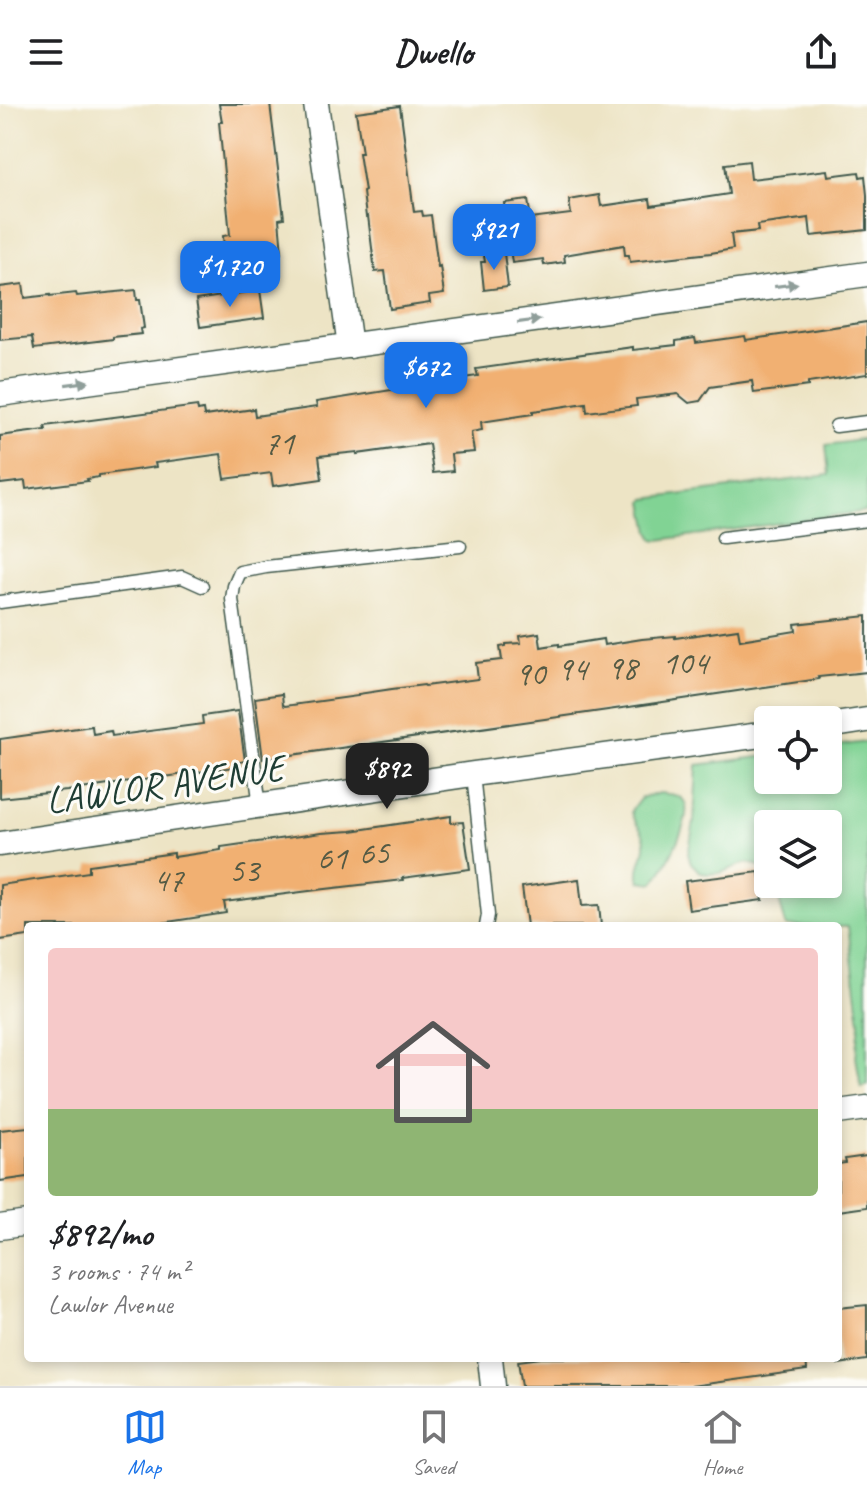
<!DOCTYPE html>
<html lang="en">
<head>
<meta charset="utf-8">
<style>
	:root { --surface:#fff; --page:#f6f6f6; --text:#202124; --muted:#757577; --line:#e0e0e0; --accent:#1a73e8 }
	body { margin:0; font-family:Caveat,sans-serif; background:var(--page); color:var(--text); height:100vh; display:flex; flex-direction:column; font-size:30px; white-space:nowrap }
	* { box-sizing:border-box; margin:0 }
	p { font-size:26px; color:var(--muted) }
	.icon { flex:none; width:44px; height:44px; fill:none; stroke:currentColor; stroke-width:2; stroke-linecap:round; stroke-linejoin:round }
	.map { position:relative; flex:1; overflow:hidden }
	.side { position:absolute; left:24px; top:818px; width:818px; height:440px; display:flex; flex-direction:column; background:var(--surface); border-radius:8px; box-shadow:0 4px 12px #0003 }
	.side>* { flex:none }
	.buttons { position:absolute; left:754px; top:602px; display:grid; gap:16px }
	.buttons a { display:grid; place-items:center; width:88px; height:88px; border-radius:8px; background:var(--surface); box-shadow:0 4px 12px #0003; font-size:40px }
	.price { position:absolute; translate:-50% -68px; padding:0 18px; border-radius:16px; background:var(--accent); color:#fff; font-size:26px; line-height:52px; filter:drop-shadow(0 2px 4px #0008) }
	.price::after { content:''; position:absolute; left:50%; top:48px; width:24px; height:18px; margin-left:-12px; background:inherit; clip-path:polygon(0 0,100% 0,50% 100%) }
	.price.current { background:#222; color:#fff }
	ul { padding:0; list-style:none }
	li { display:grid; align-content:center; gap:16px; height:424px; padding:0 24px }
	li span { display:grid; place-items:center; height:248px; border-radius:8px; color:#555 }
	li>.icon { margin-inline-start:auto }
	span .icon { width:144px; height:144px; fill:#fffc; stroke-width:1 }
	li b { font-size:34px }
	header { display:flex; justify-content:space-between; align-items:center; height:104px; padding:0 24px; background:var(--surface); font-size:36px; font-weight:600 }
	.tabs { display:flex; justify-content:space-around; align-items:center; height:112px; border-top:2px solid var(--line); background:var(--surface); font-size:22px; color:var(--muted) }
	.tabs a { display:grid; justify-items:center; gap:4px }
	.tabs .current { color:var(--accent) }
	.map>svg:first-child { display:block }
	.green { fill:#81d394; stroke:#508864; stroke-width:2 }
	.building { fill:#f1b072 }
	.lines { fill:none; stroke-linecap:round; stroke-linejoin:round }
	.lane-casing { stroke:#3e564a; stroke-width:15 }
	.street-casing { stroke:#3e564a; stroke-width:27 }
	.lane { stroke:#fff; stroke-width:12 }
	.street { stroke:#fff; stroke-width:24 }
	.oneway { fill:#8f9e9a }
	.labels { text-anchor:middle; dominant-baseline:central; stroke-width:6; stroke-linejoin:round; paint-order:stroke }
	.number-label { font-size:34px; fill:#545a44 }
	.street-label { font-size:38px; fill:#1f3d34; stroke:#fdfcf7 }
</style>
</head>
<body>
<header><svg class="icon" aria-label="menu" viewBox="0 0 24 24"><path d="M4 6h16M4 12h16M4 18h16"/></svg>Dwello<svg class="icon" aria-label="share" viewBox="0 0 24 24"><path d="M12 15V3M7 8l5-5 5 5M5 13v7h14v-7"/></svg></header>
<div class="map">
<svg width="867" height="1282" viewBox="0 0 867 1282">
	<rect width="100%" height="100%" fill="#fdfcf7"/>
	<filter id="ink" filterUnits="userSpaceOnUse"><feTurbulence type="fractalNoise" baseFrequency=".0125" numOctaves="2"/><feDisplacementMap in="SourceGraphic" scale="16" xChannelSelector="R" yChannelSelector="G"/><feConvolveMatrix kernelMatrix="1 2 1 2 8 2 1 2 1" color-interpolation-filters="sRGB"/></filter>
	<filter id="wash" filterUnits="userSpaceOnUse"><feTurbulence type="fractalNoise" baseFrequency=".006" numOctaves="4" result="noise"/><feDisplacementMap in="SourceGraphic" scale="32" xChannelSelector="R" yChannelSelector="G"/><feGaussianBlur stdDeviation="1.8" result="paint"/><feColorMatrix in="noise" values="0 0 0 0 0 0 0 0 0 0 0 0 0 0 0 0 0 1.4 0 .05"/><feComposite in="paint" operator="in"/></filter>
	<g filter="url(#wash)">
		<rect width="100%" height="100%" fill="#ede4c5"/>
		<!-- green -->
		<g class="green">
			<polygon points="867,335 867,407 659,436 654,435 650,428 644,398 646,395 829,371 826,341"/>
			<polygon points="867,638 867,982 861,983 856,953 860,919 848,823 786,822 775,780 828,780 828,720 768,720 768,770 757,761 746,759 720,769 707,770 699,767 691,759 688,750 694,718 697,661 768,652 768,676 828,676 828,643"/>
			<path d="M660,689C668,690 679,690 684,697C695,712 664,765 654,779L640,777C635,763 647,752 645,737C644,725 632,719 631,707L641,694Z"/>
		</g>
		<g id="blocks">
			<!-- building -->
			<g class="building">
				<polygon points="219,0 270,0 284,114 279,115 282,148 225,155 223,132 230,131 219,18 222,18"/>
				<polygon points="400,2 414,108 422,107 423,112 431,111 438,163 440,162 444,190 429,192 430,199 390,205 385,167 375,168 368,112 366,113 363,88 365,87 359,49 362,49 356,8"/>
				<polygon points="749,57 751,75 827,66 828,72 859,68 860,73 865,72 867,91 867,126 811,132 809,114 757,121 758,127 731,130 733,145 711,149 630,158 629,151 625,151 624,141 564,151 565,158 544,161 543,155 512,159 504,99 528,96 531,115 571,110 569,96 599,91 601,102 650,95 651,102 729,90 725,60"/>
				<polygon points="504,149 508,183 484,186 481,158 485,158 484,152"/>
				<polygon points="23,180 25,194 50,191 50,192 76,189 77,192 136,186 137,196 140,196 144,224 140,225 141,230 113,233 113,235 34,245 32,233 0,236 0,183"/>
				<polygon points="260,186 264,214 200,223 196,196"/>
				<polygon points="867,218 867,270 808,279 808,282 754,289 752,277 710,283 700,297 689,299 678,290 636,295 637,302 587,308 586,299 533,307 533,310 481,318 482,326 471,328 474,348 451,350 453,367 433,369 429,340 357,350 357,348 319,352 322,375 273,382 271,369 225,375 221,350 155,359 156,363 99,371 99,373 87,375 88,377 26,385 25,377 0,380 0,332 46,326 45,322 197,302 198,307 203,306 204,312 254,305 255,312 317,303 316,298 398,285 397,272 418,270 419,280 478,272 476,265 633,243 633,246 676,241 676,237 695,234 696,239 745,232 746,236"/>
				<polygon points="867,512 867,568 818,573 819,575 629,603 263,655 255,594 282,590 283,601 285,602 358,592 358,590 392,585 424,581 425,582 478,575 476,559 502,556 500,543 506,542 506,540 521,539 520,532 539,529 541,543 559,540 559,542 603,535 604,541 642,535 675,532 675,534 738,525 740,536 796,527 795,520"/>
				<polygon points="238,607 245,657 240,658 241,662 67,687 0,694 0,635 92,622 93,630 111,627 112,632 203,620 202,612"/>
				<polygon points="451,712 451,719 463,718 470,765 402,774 403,776 317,786 224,798 226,809 161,819 137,822 28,822 28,832 0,836 0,781 89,768 89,761 174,749 174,753 221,746 221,743 321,729 351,727"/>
				<polygon points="759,768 763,796 689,806 685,777"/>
				<polygon points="579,775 582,802 599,801 601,822 527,822 522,783"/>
				<polygon points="28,1023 28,1073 0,1077 0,1026"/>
				<polygon points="867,1052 867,1103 838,1107 838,1060 846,1059 845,1055"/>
				<polygon points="867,1201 867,1256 838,1260 838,1204"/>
				<polygon points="541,1254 806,1254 807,1266 691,1282 522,1282 518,1257"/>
			</g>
		</g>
	</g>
	<g filter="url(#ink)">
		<use href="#blocks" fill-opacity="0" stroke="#3e564a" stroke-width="2"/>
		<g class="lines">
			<defs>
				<g id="lane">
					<polyline points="836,322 867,318"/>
					<polyline points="723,434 867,416"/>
					<polyline points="0,498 182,473 202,482"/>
					<polyline points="473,670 488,811 486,822"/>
					<polyline points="260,702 232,495 234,482 240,468 266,463 460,442"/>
				</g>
				<g id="street">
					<polyline points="316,0 350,242"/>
					<polyline points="0,290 867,170"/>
					<polyline points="828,622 867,616"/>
					<polyline points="0,740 473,670 768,630"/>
					<polyline points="838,1008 867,1004"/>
					<polyline points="0,1123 28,1119"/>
					<polyline points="490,1254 493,1282"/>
				</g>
			</defs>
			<!-- lane casing -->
			<use href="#lane" class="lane-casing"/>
			<!-- street casing -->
			<use href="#street" class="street-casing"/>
			<!-- lane -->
			<use href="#lane" class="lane"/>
			<!-- street -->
			<use href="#street" class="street"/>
		</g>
		<!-- one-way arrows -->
		<defs><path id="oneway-solid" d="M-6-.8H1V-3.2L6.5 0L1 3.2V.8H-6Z" transform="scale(2)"/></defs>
		<g class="oneway">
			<use href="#oneway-solid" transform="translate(786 181) rotate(-8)"/>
			<use href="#oneway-solid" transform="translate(529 217) rotate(-8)"/>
			<use href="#oneway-solid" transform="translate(77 279) rotate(-8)"/>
		</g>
	</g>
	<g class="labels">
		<!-- number labels -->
		<g class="number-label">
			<text x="279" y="338">71</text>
			<text x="685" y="558">104</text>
			<text x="622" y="563">98</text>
			<text x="572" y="564">94</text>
			<text x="530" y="569">90</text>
			<text x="374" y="748">65</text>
			<text x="332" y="753">61</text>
			<text x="244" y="766">53</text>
			<text x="168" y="775">47</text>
		</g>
		<!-- street labels -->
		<g class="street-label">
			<text transform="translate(165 680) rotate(-8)">LAWLOR AVENUE</text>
		</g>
	</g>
</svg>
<div class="buttons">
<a><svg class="icon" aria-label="locate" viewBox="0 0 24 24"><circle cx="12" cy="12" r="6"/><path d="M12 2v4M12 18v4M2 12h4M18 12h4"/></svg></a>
<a><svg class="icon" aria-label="layers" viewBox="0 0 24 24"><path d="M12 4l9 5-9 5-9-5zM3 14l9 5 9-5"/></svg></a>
</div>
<b class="price" style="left:494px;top:168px">$921</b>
<b class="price" style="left:230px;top:205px">$1,720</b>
<b class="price" style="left:426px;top:306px">$672</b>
<b class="price current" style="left:387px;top:707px">$892</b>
<section class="side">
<ul>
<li><span style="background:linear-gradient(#f6c9c9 65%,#8fb573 0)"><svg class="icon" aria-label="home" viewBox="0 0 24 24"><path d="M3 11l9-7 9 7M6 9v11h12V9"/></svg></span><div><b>$892/mo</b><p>3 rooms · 74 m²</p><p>Lawlor Avenue</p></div></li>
</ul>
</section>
</div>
<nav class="tabs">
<a class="current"><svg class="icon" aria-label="map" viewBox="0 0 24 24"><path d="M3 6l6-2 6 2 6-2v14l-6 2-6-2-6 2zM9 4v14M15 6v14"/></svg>Map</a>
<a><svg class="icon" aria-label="saved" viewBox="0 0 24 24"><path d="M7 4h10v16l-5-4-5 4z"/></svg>Saved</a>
<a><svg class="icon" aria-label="home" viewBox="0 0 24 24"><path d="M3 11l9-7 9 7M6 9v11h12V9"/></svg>Home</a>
</nav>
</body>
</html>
